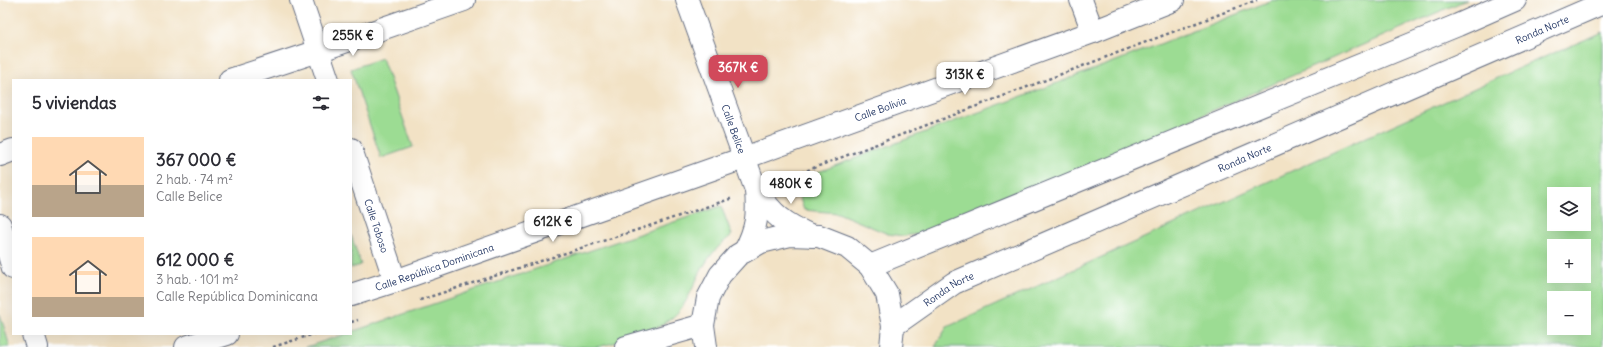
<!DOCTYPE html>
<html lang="es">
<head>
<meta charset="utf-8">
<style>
	:root { --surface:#fff; --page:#f7f7f7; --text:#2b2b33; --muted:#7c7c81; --accent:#d1495b }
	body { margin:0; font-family:Delius,sans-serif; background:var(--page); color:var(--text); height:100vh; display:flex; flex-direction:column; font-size:15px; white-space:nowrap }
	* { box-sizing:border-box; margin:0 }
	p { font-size:13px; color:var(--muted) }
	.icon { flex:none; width:22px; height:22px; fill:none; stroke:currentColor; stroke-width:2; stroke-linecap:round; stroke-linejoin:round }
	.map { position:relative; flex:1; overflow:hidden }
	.sheet { position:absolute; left:12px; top:79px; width:340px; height:256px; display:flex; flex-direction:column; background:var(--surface); border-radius:0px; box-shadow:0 4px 16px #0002 }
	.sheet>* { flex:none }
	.tools { position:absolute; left:1547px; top:187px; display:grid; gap:8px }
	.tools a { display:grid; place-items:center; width:44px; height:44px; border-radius:0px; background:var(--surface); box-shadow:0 4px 16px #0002; font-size:20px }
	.price { position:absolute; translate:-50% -34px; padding:0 9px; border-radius:8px; background:#fff; color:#222; font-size:13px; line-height:26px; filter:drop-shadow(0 1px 2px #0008) }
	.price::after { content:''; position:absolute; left:50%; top:24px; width:12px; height:9px; margin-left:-6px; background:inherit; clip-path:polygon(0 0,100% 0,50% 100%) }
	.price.selected { background:var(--accent); color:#fff }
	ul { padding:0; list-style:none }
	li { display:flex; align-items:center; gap:12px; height:100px; padding:0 20px }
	li span { display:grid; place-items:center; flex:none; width:112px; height:80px; border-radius:0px; color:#555 }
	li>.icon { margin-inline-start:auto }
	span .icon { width:48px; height:48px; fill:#fffc; stroke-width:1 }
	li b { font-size:17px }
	h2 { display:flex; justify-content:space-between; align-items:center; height:48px; padding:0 20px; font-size:17px }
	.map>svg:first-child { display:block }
	.green { fill:#9cdc93; stroke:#5c8678; fill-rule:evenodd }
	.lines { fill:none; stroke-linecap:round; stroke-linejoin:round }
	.minor-casing { stroke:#666e82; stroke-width:24 }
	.primary-casing { stroke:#666e82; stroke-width:24 }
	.path { stroke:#666e82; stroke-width:2.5; stroke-dasharray:3 3; stroke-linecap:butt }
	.minor { stroke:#fff; stroke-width:22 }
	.primary { stroke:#fff; stroke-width:22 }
	.labels { text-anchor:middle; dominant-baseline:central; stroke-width:4; stroke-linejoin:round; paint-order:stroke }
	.street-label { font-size:10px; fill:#1b2f5e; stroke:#fff }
</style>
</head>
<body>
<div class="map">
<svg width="1603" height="347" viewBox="0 0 1603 347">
	<rect width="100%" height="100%" fill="#fff"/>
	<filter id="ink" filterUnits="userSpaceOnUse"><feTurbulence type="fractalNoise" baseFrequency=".025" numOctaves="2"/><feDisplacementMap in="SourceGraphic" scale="8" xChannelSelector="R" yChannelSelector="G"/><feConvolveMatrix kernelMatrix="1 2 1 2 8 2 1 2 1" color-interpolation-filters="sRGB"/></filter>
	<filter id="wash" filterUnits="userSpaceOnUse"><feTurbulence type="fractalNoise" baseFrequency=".012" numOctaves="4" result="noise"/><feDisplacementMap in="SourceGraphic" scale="16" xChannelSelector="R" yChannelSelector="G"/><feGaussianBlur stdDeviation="0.9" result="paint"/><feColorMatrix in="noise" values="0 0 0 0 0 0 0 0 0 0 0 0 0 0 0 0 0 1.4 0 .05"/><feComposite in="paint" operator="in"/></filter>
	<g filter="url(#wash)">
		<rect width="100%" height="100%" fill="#f2e2c5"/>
		<!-- green -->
		<g class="green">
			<polygon points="1273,0 1466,0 943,228 918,234 903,236 888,234 838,213 804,210 794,181 1111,63"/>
			<path d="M1603,32V347H935L947,327L1528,64ZM1554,194H1584V224H1554ZM1554,246H1584V276H1554ZM1554,298H1584V328H1554Z"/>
			<polygon points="382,58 413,147 381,158 351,69"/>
			<path d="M721,206L732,235C722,243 712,252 705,264C694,281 689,304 672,318C651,335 624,340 598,347H306L346,334H351V332Z"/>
			<polygon points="351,235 361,265 351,268"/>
			<polygon points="0,314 10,347 0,347"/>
		</g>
	</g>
	<g filter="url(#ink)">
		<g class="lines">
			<defs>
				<g id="minor">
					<polyline points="301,0 328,80"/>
					<path id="s1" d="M687,0L756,190C773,215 784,224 812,236"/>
					<polyline points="1081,0 1093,32"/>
					<polyline points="230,80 318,51 464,0"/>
					<path id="s2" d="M351,149L395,281"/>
					<polyline points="0,155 13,150"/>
					<polyline points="0,225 13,268"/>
					<path d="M745,251C757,227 758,216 756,190"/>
					<path id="s3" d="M351,295L395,281L744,158L1093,32L1173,0"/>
					<polyline points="33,334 37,347"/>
					<polyline points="186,347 227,334"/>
				</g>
				<g id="primary">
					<polyline points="870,266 1458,25 1515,0"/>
					<path id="s4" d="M893,326L954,283L1603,3"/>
					<polyline points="626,347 703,325"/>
					<polyline points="706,347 703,325 708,298 720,275 738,255 761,242 790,235 819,236 847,247 870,266 887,294 893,326 891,347"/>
				</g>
			</defs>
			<!-- minor casing -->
			<use href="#minor" class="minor-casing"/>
			<!-- primary casing -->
			<use href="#primary" class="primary-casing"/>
			<!-- path -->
			<g class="path">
				<polyline points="779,181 1257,0"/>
				<polyline points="420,300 643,228 733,198"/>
				<polyline points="351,322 358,320"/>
				<polyline points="273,347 314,334"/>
			</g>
			<!-- minor -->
			<use href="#minor" class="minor"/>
			<!-- primary -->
			<use href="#primary" class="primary"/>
		</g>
	</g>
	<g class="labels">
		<!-- street labels -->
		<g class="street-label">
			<text stroke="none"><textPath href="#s4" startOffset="715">Ronda Norte</textPath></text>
			<text stroke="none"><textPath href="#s3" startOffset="561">Calle Bolivia</textPath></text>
			<text stroke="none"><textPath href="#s1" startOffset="137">Calle Belice</textPath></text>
			<text stroke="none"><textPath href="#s4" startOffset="391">Ronda Norte</textPath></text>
			<text stroke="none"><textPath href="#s2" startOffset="81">Calle Toboso</textPath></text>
			<text stroke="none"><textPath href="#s3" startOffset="88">Calle República Dominicana</textPath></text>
			<text stroke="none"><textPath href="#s4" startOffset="67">Ronda Norte</textPath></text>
		</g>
	</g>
</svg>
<div class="tools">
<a><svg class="icon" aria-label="layers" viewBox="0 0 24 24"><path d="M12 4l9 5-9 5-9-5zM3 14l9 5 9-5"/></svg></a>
<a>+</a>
<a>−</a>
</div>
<b class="price" style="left:353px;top:57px">255K €</b>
<b class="price selected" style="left:738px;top:89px">367K €</b>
<b class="price" style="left:965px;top:96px">313K €</b>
<b class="price" style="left:791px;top:205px">480K €</b>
<b class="price" style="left:553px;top:243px">612K €</b>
<section class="sheet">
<h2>5 viviendas<svg class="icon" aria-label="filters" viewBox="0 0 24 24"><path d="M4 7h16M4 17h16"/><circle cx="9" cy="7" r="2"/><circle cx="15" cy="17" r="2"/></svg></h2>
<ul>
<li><span style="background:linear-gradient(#ffd9b3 60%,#b9a48a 0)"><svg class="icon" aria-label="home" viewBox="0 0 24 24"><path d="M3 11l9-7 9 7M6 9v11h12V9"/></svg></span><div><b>367 000 €</b><p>2 hab. · 74 m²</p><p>Calle Belice</p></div></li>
<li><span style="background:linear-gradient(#ffd9b3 75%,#b9a48a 0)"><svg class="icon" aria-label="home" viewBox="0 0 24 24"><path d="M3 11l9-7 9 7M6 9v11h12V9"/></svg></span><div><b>612 000 €</b><p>3 hab. · 101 m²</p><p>Calle República Dominicana</p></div></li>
</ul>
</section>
</div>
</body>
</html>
